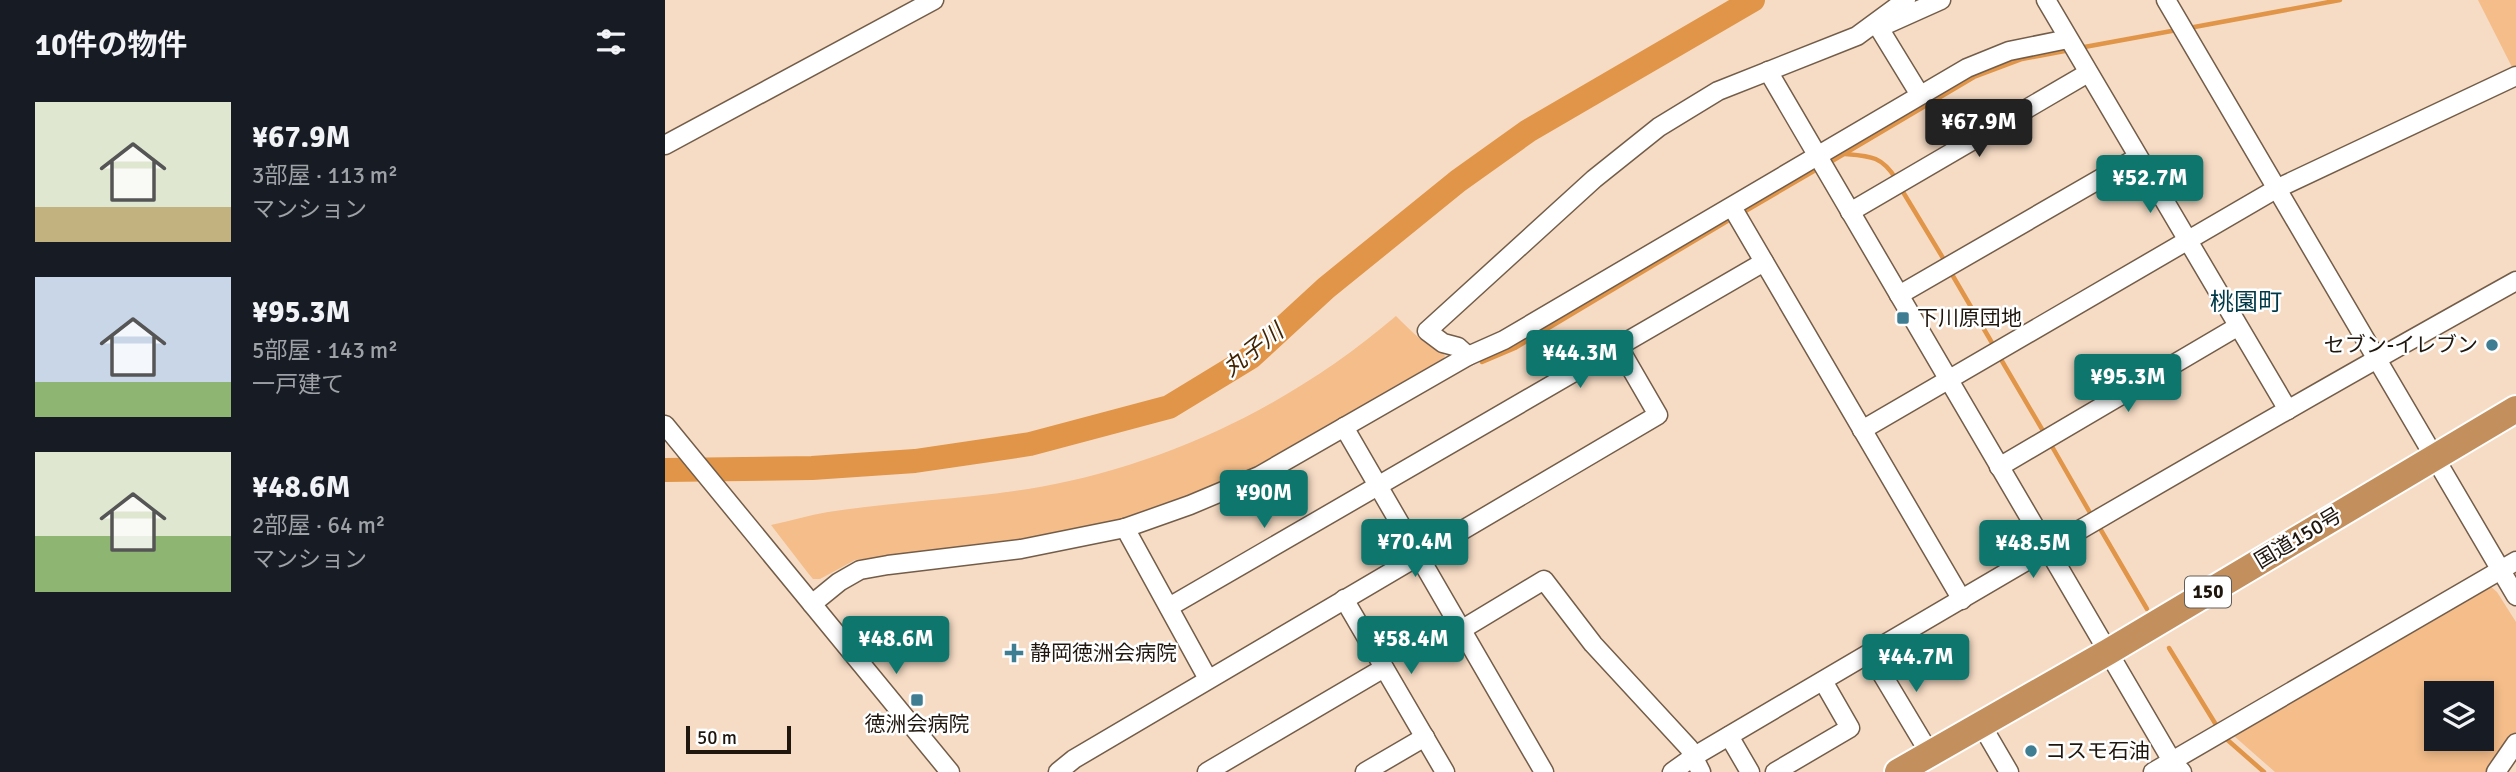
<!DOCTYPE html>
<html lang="ja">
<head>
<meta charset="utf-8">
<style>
	:root { --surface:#171b24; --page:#20242c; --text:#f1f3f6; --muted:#9ea1a6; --accent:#0f766e }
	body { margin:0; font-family:Signika,"Noto Sans JP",sans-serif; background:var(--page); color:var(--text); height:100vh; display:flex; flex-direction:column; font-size:26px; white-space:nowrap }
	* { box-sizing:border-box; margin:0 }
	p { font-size:23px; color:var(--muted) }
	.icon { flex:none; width:38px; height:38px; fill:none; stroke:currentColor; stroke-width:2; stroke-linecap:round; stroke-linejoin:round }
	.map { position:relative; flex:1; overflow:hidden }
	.sheet { display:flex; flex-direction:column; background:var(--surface); width:665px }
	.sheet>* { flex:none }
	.buttons { position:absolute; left:1759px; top:681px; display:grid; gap:14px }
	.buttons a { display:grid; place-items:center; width:70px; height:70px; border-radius:0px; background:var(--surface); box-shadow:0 4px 10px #0003; font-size:35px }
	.scale { position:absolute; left:21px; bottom:18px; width:105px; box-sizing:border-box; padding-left:7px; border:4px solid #1f160d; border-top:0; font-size:19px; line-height:24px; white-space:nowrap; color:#1f160d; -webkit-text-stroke:5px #fff; paint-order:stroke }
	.price { position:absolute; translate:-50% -60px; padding:0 16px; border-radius:7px; background:var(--accent); color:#fff; font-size:23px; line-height:46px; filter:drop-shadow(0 2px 4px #0008) }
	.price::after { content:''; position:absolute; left:50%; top:42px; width:21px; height:16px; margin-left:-10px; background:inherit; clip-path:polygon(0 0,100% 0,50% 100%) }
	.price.current { background:#222; color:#fff }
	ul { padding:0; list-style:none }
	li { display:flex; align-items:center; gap:21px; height:175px; padding:0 35px }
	li span { display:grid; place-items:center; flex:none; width:196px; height:140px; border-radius:0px; color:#555 }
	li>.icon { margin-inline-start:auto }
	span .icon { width:84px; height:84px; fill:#fffc; stroke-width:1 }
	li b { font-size:30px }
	h2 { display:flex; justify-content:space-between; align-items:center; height:84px; padding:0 35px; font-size:30px }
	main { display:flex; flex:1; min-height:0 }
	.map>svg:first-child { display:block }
	.green { fill:#f4bd8a; fill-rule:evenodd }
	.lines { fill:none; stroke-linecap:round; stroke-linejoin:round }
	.stream { stroke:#e09549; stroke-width:4.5 }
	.river { stroke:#e09549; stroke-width:24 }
	.minor-casing { stroke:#735d49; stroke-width:21 }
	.highway-casing { stroke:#fff; stroke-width:30 }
	.minor { stroke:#fff; stroke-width:18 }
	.highway { stroke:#c38f5d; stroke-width:26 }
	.poi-dot { fill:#3e7d92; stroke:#fff; stroke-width:2.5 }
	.labels { text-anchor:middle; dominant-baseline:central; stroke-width:5; stroke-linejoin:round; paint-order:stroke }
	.shield { fill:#fff; stroke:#625c56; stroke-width:2 }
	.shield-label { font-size:19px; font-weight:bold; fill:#1f160d }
	.poi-label { font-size:21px; fill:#1f160d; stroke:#fff; text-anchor:start }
	.street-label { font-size:21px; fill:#1f160d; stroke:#fff }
	.water-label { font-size:23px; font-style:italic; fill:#412402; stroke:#fff }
	.quarter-label { font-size:24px; fill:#003a49; stroke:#fff }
</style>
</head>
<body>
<main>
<section class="sheet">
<h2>10件の物件<svg class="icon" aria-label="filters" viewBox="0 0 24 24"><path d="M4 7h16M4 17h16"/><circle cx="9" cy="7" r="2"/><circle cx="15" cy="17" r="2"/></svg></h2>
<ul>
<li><span style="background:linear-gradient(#dfe7d0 75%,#c2b280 0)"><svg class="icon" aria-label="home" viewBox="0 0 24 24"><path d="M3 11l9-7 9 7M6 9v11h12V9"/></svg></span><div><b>¥67.9M</b><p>3部屋 · 113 m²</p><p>マンション</p></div></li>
<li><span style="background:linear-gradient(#c9d6e8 75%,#8fb573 0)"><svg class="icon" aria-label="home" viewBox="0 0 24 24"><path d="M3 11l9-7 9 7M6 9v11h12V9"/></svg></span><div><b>¥95.3M</b><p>5部屋 · 143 m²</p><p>一戸建て</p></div></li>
<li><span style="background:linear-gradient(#dfe7d0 60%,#8fb573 0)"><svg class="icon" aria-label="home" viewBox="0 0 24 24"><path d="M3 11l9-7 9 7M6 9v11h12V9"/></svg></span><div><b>¥48.6M</b><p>2部屋 · 64 m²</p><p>マンション</p></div></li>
</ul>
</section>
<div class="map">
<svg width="1851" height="772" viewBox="0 0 1851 772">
	<rect width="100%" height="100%" fill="#f6dcc5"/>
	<!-- green -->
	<g class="green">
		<polygon points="1813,0 1851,0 1851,67 1848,69"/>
		<path d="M731,316C744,329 759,345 777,351L780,356L777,360L614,456L518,500L470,516L361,540L190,560L155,579H148L143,573L106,525C125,521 144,515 163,512C233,501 305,499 375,487C507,463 629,403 731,316Z"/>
		<path d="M1824,585L1832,592L1851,622V732L1823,772H1610L1569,736ZM1771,693H1816V738H1771Z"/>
	</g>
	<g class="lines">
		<!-- stream -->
		<g class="stream">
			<polyline points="1524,28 1675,0"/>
			<polyline points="1414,48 1512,30"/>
			<path d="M1180,154C1205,156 1217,156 1231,179"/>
			<polyline points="1162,164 1309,77 1357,59 1405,50"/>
			<polyline points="1235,187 1281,263"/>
			<polyline points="1077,213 1154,168"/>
			<polyline points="1285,271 1330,348"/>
			<polyline points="1334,356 1381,436"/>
			<polyline points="817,362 850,348 1069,217"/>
			<polyline points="1385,443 1428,518"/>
			<polyline points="1433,525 1482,609"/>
			<polyline points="1504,648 1553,728"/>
			<polyline points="1558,736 1599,772"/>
		</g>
		<!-- river -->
		<polyline class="river" points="0,470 147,468 250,461 365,444 504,407 586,357 661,288 793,181 863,131 1088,0"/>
		<defs>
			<g id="minor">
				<polyline points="1381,0 1623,410"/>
				<polyline points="1501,0 1851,596"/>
				<polyline points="1218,26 1276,0"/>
				<polyline points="1214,28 1255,95"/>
				<polyline points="1103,71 1507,761 1517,772"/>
				<polyline points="0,145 269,0"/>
				<polyline points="1067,207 1297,600"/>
				<polyline points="1185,212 1423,73"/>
				<polyline points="1234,295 1473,157"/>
				<polyline points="803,356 793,347 778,343 762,331 929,179 994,127 1053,91 1192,36 1241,0"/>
				<polyline points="0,425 285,772"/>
				<polyline points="679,427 879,772"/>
				<polyline points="1197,430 1611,189 1851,76"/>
				<polyline points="1334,467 1572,327"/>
				<polyline points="460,528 543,679"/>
				<polyline points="679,599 780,772"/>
				<polyline points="147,604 174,582 195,570 223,565 356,549 460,528 525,505 594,476 803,356 839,340 1302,68 1344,51 1403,39"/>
				<polyline points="504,607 1099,262"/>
				<polyline points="796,630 879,580 928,644 1024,748 1036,772"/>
				<polyline points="1205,654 1265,754"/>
				<polyline points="1064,736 1085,772"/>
				<polyline points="1323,736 1344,772"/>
				<polyline points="393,772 409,759 993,415 953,346"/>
				<polyline points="542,772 719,668"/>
				<polyline points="700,772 760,737"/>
				<path d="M1007,772L1028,757C1301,596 1574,435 1851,281"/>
				<polyline points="1110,772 1185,728 1158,681"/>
				<polyline points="1488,772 1851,561"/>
				<polyline points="1831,772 1851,743"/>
			</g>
			<polyline id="highway" points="1233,772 1443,652 1851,409"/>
		</defs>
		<!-- minor casing -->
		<use href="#minor" class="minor-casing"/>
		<!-- highway casing -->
		<use href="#highway" class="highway-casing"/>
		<!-- minor -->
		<use href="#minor" class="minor"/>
		<!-- highway -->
		<use href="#highway" class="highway"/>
	</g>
	<!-- markers -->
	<g class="poi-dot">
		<rect x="1231" y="311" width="14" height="14" rx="3.5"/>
		<circle cx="1827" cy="345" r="7"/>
		<path d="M345.5 642.5h7v7h7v7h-7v7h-7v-7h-7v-7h7z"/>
		<rect x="245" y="693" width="14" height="14" rx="3.5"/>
		<circle cx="1366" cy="751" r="7"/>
	</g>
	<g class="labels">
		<!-- shield labels -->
		<rect class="shield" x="1520" y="576.5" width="46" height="31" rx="5"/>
		<g class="shield-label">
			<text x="1543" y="592">150</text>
		</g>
		<!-- poi labels -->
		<g class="poi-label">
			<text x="1252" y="318">下川原団地</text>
			<text x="1813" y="345" text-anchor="end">セブン-イレブン</text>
			<text x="365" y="653">静岡徳洲会病院</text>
			<text x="252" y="724" text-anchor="middle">徳洲会病院</text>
			<text x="1380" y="751">コスモ石油</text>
		</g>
		<!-- street labels -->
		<g class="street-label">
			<text transform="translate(1633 538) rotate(-31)">国道150号</text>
		</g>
		<!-- water labels -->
		<g class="water-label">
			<text transform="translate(588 350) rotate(-38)">丸子川</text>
		</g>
		<!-- quarter labels -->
		<g class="quarter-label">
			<text x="1581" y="302">桃園町</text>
		</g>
	</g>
</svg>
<div class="buttons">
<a><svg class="icon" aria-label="layers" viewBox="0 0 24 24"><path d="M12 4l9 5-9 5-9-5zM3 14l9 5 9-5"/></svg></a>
</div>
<div class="scale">50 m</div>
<b class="price current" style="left:1314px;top:159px">¥67.9M</b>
<b class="price" style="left:1485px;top:215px">¥52.7M</b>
<b class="price" style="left:915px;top:390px">¥44.3M</b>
<b class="price" style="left:1463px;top:414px">¥95.3M</b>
<b class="price" style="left:599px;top:530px">¥90M</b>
<b class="price" style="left:750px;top:579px">¥70.4M</b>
<b class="price" style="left:1368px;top:580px">¥48.5M</b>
<b class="price" style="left:231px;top:676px">¥48.6M</b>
<b class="price" style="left:746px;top:676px">¥58.4M</b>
<b class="price" style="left:1251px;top:694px">¥44.7M</b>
</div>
</main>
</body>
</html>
